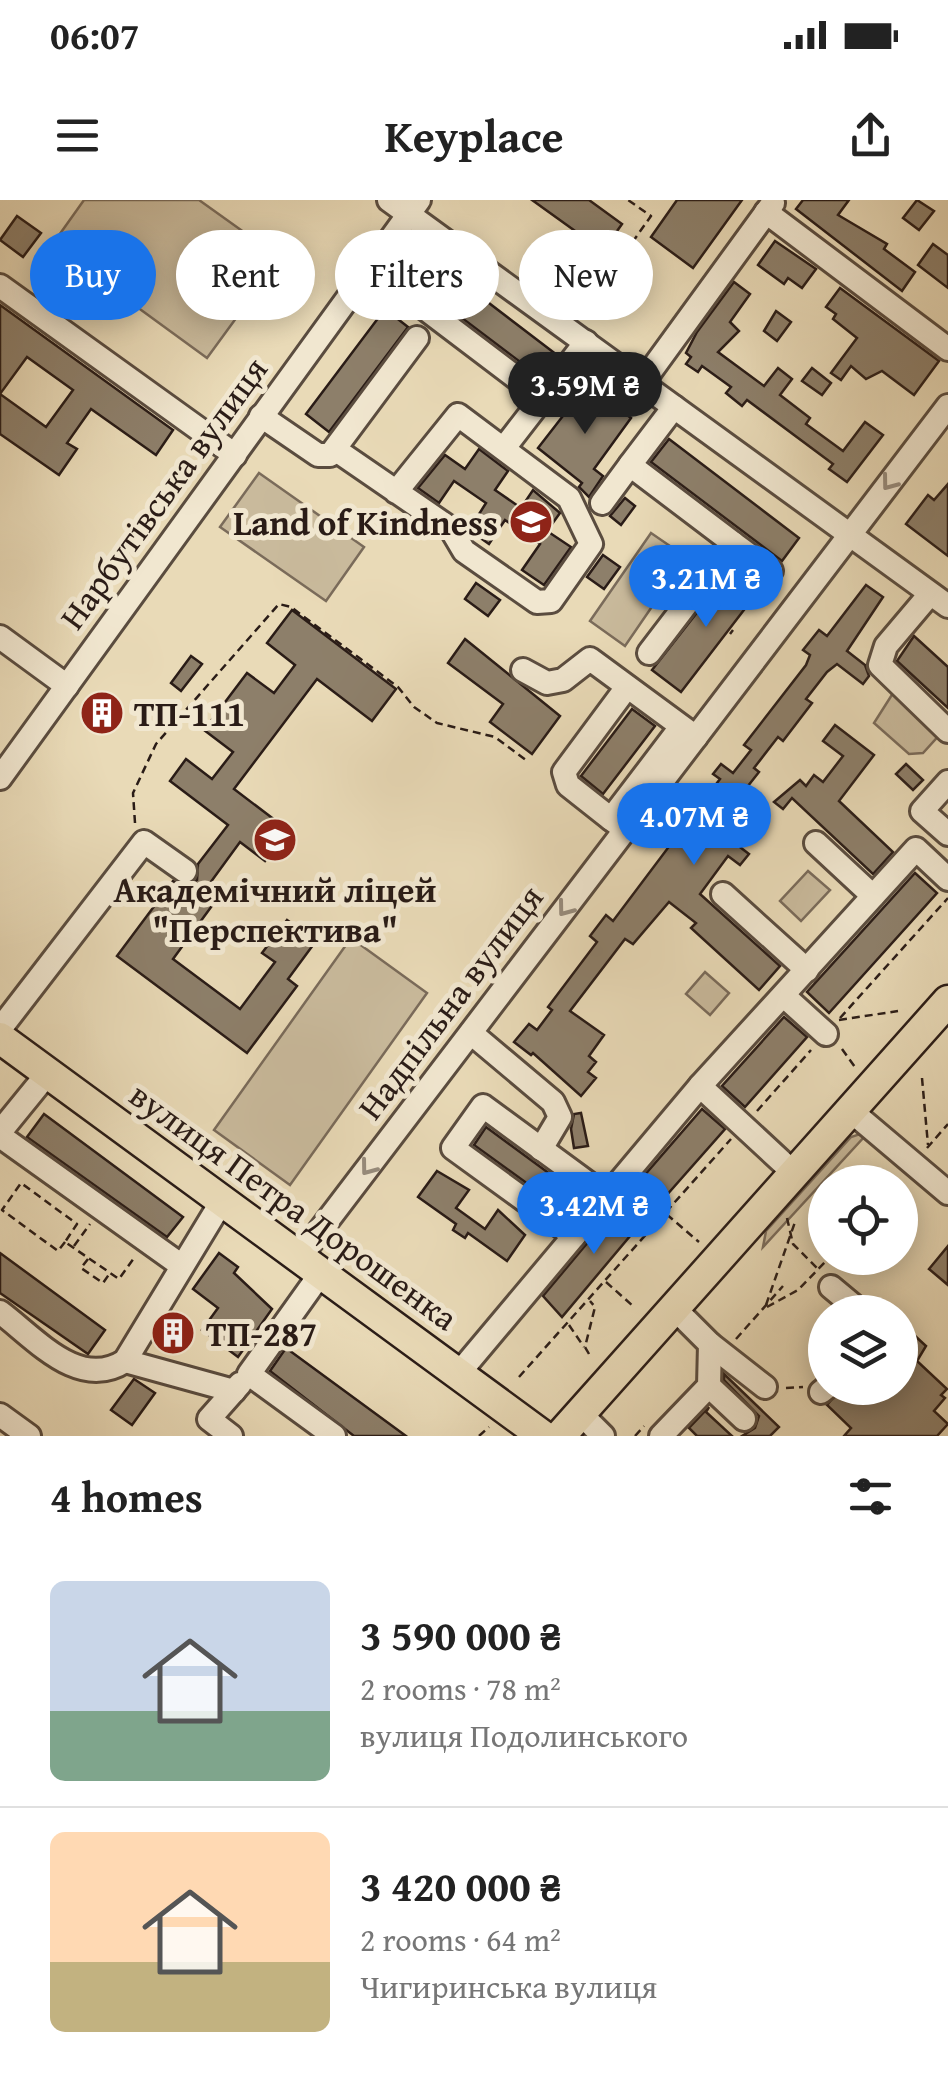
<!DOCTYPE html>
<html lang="en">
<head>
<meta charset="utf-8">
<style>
	:root { --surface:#fff; --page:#f6f6f6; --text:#222; --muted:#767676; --line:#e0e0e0; --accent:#1a73e8 }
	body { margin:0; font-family:"Gentium Book Plus",serif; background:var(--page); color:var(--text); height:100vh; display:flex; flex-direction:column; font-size:38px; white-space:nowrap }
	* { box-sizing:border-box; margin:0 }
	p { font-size:32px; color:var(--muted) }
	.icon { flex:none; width:55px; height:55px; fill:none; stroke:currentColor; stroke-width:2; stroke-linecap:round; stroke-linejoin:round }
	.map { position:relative; height:1236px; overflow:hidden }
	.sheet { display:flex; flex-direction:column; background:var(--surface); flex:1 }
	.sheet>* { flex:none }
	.guide { position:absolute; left:30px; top:30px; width:890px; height:90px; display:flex; gap:20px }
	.tools { position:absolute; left:808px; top:965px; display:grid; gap:20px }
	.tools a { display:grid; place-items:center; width:110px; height:110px; border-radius:50%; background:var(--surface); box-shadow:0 5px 25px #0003; font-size:50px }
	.price { position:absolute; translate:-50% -85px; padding:0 22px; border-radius:35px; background:var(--accent); color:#fff; font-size:32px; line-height:65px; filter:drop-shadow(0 2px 5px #0008) }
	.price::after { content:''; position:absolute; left:50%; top:60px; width:30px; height:22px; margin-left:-15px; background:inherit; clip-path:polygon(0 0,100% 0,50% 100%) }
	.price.selected { background:#222; color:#fff }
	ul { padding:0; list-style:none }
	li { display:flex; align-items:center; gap:30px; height:250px; padding:0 50px }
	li+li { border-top:2px solid var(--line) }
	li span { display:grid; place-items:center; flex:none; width:280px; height:200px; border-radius:15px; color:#555 }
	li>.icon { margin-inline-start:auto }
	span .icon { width:120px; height:120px; fill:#fffc; stroke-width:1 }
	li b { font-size:42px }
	h2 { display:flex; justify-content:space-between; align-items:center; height:120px; padding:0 50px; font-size:42px }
	.chip { padding:0 35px; border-radius:45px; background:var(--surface); box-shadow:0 5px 25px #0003; font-size:35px; line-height:90px }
	.chip.selected { background:var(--accent); color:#fff }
	.status { display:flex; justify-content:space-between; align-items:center; height:70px; padding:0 50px; background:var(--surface); direction:ltr }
	.status svg { height:28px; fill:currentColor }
	header { display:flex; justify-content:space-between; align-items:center; height:130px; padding:0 50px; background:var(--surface); font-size:45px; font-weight:700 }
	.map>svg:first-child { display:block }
	.green { fill:#c9ba9c; stroke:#7a6b5a; stroke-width:2.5 }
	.building { fill:#8d7f6a; stroke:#2a1c17; stroke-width:2.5 }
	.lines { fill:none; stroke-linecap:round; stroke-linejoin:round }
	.minor-casing { stroke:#5a4c3f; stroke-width:28 }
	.major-casing { stroke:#2a1c17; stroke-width:35 }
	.path { stroke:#2a1c17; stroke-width:2.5; stroke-dasharray:8 5; stroke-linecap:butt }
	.minor { stroke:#f1e7d0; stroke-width:22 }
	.major { stroke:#e9dab7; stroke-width:30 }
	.oneway { stroke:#978c7d }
	.labels { text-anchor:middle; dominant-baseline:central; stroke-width:10; stroke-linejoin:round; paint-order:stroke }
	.street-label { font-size:35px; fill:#2a1c17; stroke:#f1e7d0 }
	.poi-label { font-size:35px; font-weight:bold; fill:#2a1c17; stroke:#f1e7d0; text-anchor:start }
</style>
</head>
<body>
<div class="status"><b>06:07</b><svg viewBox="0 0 49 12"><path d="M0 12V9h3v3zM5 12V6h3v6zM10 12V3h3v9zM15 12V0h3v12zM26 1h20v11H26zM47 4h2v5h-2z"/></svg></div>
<header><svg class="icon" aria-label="menu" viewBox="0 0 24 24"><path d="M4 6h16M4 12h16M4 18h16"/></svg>Keyplace<svg class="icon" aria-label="share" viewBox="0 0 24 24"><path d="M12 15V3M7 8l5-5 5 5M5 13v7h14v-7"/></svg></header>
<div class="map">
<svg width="948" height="1236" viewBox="0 0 948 1236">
	<rect width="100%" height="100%" fill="#e9dab7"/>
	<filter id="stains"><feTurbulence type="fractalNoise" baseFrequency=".002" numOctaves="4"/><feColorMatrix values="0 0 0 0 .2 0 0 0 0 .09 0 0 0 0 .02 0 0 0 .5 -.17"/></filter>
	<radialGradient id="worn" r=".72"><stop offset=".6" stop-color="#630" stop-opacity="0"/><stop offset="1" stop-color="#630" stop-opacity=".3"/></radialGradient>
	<!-- green -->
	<g class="green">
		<polygon points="84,0 199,0 280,58 207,158 52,45"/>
		<polygon points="259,273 364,347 326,401 220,327"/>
		<polygon points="651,333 686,357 625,446 590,421"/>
		<polygon points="895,490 942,532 923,553 909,554 874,523"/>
		<polygon points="808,671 830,690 801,721 780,701"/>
		<polygon points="351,738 427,793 290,985 214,930"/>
		<polygon points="705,772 729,793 710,815 686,794"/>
		<polygon points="860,934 865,936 763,1047 766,1031 851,937"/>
	</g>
	<!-- building -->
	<g class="building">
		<polygon points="532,0 589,0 622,24 603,51"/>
		<polygon points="677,0 742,0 693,68 651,37"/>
		<polygon points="803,0 849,0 838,15 887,44 884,49 915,72 902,91 796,9"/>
		<polygon points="917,0 934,11 919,30 903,18"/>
		<polygon points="17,16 41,33 23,57 0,40"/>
		<polygon points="775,41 816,69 802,88 788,78 784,84 758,65"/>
		<polygon points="933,44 948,55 948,88 918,65"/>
		<polygon points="434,61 557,155 540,177 417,84"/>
		<polygon points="734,82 750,94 730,122 739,131 718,152 764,186 778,168 792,179 780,195 810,218 806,224 843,251 865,222 883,235 847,282 829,269 833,264 747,200 742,206 726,193 731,187 702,166 698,172 686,164 691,157 686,153 697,132"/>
		<polygon points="840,88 939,161 914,195 882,171 866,179 851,166 841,180 831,173 857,138 833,119 836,114 826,107"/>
		<polygon points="0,105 173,230 156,255 91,209 67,243 77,249 59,275 0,234 0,194 46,227 73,190 27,157 0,194"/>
		<polygon points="385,109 408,127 329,232 306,214"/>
		<polygon points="776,111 791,122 777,141 764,131"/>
		<polygon points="812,168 831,183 822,195 802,181"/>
		<polygon points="587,185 631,218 594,269 603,276 589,297 579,287 582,283 538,248"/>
		<polygon points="669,239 799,338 782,361 651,262"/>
		<polygon points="479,249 508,271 495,290 521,308 533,290 560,313 547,331 571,347 544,385 522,370 540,344 505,320 489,344 469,330 486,303 454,281 439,303 418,288 445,255 465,269"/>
		<polygon points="948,284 948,356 906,324 928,295 934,300"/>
		<polygon points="625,298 635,306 621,325 610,316"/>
		<polygon points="603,355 620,367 604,389 587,377"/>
		<polygon points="732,368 760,389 681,492 652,470"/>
		<polygon points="476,383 500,400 488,416 465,399"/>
		<polygon points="866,385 883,397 847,451 865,465 869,476 863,484 837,464 827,472 806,499 812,503 783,541 778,537 754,568 759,572 740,596 736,592 711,625 749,654 740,665 728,656 700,694 780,766 759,790 691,728 696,723 669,702 633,744 625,739 570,811 604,835 589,856 596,862 588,872 596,878 581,896 533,853 531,855 514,842 529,824 537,830 552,810 548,807 597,742 590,736 606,715 613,721 695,612 691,606 698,596 704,600 720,579 713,574 721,564 733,573 751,550 744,545 806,465 810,455 803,450 819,430 827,436"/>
		<polygon points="292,410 396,489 372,521 317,479 234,589 288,630 265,661 240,642 202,694 214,703 173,759 240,809 275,762 262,753 287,720 316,741 288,779 297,786 247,853 117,756 173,681 185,686 197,680 198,664 228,625 170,581 186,559 212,579 233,552 204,530 247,473 274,493 295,465 267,443"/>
		<polygon points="914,436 948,467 948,508 897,461"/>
		<polygon points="465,439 560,516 532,554 490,522 503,504 448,463"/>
		<polygon points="191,456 202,464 181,491 171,483"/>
		<polygon points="632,509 655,526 603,594 581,576"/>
		<polygon points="835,525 874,555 839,601 893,652 873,674 792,598 783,609 774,602 800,580 806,586 814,575 823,582 843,556 823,541"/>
		<polygon points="906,564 923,580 913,590 896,574"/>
		<polygon points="915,673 937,693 829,813 807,792"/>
		<polygon points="784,817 807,837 745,907 722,886"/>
		<polygon points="702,909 725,929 665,997 643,977"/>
		<polygon points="581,913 588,946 574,948 571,929 574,914"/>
		<polygon points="44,914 183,1017 167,1037 27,937"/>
		<polygon points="486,927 584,999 572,1016 474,945"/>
		<polygon points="437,971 469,990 456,1008 485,1029 498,1010 525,1035 507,1061 468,1033 465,1038 453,1030 456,1024 418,997"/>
		<polygon points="625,998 646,1017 562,1117 543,1096"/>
		<polygon points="948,1046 948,1085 929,1069"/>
		<polygon points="0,1053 105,1130 88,1154 0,1093"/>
		<polygon points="219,1053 238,1067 234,1073 272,1109 238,1157 202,1130 218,1108 193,1089"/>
		<polygon points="900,1122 926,1146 917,1161 947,1189 941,1195 945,1198 934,1211 948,1224 937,1236 844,1236 851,1228 827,1205 841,1188 900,1188"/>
		<polygon points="286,1148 406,1236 354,1236 270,1171"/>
		<polygon points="724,1174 779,1227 770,1236 742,1236 755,1228 759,1216 724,1180"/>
		<polygon points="134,1179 155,1193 132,1225 111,1210"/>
		<polygon points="709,1207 706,1212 732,1236 697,1236 689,1228"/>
	</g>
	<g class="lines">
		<defs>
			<g id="minor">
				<polyline points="389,0 948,406"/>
				<polyline points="766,12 948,149"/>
				<polyline points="369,66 543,198"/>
				<polyline points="0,86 235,255"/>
				<polyline points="642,183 773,3"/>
				<polyline points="261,216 318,255 330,255 417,138"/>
				<polyline points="504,248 586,142"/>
				<polyline points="336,250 451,329 464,351 537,402 551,401 591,344 569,298 458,215 396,292"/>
				<polyline points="602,303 630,265"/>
				<polyline points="733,343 771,371"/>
				<polyline points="930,394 886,446 880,465 948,531"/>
				<polyline points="0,437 67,486"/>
				<polyline points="649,453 733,343 630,265 674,207"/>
				<polyline points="523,470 547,483 563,480 590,459 696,537"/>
				<polyline points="0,578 419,0"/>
				<polyline points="948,582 922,611 948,634"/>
				<polyline points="611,619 568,585 564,572 627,487"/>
				<polyline points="619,625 611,619 681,527"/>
				<polyline points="816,643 873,696"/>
				<polyline points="723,694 807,770"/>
				<polyline points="784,796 826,834"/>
				<polyline points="0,829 144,642 185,671"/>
				<polyline points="471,833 553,902 560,917 541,949"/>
				<polyline points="700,886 795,974"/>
				<polyline points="851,911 948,993"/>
				<polyline points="0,932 48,873"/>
				<polyline points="0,936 182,1066"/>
				<polyline points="574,1036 453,948 483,906 592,986"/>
				<polyline points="299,1058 948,206"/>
				<polyline points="321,1073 249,1174 334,1236"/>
				<polyline points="831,1087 861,1112"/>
				<path d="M0,1112C36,1139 79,1191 125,1161L222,1001"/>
				<polyline points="710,1144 765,1187"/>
				<polyline points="125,1161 234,1191"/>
				<polyline points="459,1173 700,886 916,649 948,679"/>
				<polyline points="709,1186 744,1219"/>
				<polyline points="821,1192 826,1188"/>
				<polyline points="580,1213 603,1236"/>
				<polyline points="0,1215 29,1236"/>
				<polyline points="231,1236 209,1219 240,1184"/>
				<polyline points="661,1236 709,1186 710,1144 674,1108"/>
			</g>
			<g id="major">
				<polyline points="0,838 543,1236"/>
				<polyline points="560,1236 948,801"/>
			</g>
		</defs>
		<!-- minor casing -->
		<use href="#minor" class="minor-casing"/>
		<!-- major casing -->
		<use href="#major" class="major-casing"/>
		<!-- path -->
		<g class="path">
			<polyline points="587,106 651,16 628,0"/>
			<polyline points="730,434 733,430"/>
			<polyline points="135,623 133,593 156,544 279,404 291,407 398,487 414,507 437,523 495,537 526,560"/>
			<polyline points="840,818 948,698"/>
			<polyline points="839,820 898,811"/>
			<polyline points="842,849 857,870"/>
			<polyline points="922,878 928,945"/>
			<polyline points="757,911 811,850"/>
			<polyline points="927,948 948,924"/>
			<polyline points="637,989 699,1042"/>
			<polyline points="787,1018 793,1044 818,1069"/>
			<polyline points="65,1042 58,1051 2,1010 21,983 77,1024 65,1042 119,1079 134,1058"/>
			<polyline points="74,1046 90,1024"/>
			<polyline points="88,1059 81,1068 103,1083 110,1073"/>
			<polyline points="606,1082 633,1106"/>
			<polyline points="766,1105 795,1022"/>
			<polyline points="767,1107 798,1090 829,1058"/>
			<polyline points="569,1125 584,1147"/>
			<polyline points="736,1139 783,1086"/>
			<polyline points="589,1154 585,1147 595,1107 590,1101"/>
			<polyline points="519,1177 731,939"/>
			<polyline points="786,1188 803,1187"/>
			<polyline points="479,1236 489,1227"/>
			<polyline points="635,1236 644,1226"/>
		</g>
		<!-- minor -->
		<use href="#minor" class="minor"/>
		<!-- major -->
		<use href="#major" class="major"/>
	</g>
	<!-- one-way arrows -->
	<defs><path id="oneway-chevron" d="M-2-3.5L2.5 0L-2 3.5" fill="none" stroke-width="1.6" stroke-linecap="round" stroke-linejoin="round" transform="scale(2.5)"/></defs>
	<g class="oneway">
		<use href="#oneway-chevron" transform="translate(889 283) rotate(127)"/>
		<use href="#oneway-chevron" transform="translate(565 709) rotate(127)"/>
		<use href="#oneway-chevron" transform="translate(368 968) rotate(127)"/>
	</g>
	<!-- icons -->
	<defs>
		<symbol id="school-disc" viewBox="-11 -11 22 22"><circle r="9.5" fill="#8f2418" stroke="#f1e7d0"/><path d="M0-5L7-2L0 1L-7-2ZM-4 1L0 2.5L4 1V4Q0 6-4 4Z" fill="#fff"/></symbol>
		<symbol id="building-disc" viewBox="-11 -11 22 22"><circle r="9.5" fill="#8f2418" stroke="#f1e7d0"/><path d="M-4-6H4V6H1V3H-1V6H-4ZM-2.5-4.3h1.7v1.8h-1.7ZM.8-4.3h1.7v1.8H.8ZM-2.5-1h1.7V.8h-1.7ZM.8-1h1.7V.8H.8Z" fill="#fff"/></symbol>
	</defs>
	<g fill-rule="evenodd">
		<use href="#school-disc" x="506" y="297" width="50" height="50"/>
		<use href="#building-disc" x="77" y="488" width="50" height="50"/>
		<use href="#school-disc" x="250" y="615" width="50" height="50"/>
		<use href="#building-disc" x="148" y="1108" width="50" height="50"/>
	</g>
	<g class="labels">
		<!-- street labels -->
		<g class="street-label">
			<text transform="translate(163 293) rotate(-54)">Нарбутівська вулиця</text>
			<text transform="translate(450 802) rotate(-53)">Надпільна вулиця</text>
			<text transform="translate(294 1006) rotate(36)">вулиця Петра Дорошенка</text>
		</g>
		<!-- poi labels -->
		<g class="poi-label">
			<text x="498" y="322" text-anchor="end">Land of Kindness</text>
			<text x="134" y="513">ТП-111</text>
			<text x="275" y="689" text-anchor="middle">Академічний ліцей<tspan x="275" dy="40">"Перспектива"</tspan></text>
			<text x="206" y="1133">ТП-287</text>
		</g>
	</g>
	<rect width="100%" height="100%" filter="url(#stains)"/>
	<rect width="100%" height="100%" fill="url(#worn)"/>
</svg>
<div class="tools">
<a><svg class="icon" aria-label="locate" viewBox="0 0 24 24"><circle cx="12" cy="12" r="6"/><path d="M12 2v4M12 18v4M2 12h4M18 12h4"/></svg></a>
<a><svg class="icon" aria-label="layers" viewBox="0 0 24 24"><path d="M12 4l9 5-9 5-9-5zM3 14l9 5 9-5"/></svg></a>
</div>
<b class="price selected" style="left:585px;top:237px">3.59M ₴</b>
<b class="price" style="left:706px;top:430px">3.21M ₴</b>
<b class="price" style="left:694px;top:668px">4.07M ₴</b>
<b class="price" style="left:594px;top:1057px">3.42M ₴</b>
<div class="guide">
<a class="chip selected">Buy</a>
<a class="chip">Rent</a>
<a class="chip">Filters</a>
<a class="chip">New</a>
</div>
</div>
<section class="sheet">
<h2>4 homes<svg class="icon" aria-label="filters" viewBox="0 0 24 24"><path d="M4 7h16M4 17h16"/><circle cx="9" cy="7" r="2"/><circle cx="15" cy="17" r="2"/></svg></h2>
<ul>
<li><span style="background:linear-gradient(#c9d6e8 65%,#7fa58c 0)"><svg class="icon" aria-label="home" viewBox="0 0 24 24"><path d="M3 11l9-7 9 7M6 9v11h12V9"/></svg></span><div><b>3 590 000 ₴</b><p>2 rooms · 78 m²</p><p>вулиця Подолинського</p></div></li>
<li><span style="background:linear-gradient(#ffd9b3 65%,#c2b280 0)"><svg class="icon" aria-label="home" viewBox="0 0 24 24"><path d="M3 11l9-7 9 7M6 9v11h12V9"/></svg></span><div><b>3 420 000 ₴</b><p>2 rooms · 64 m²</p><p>Чигиринська вулиця</p></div></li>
</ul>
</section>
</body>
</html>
